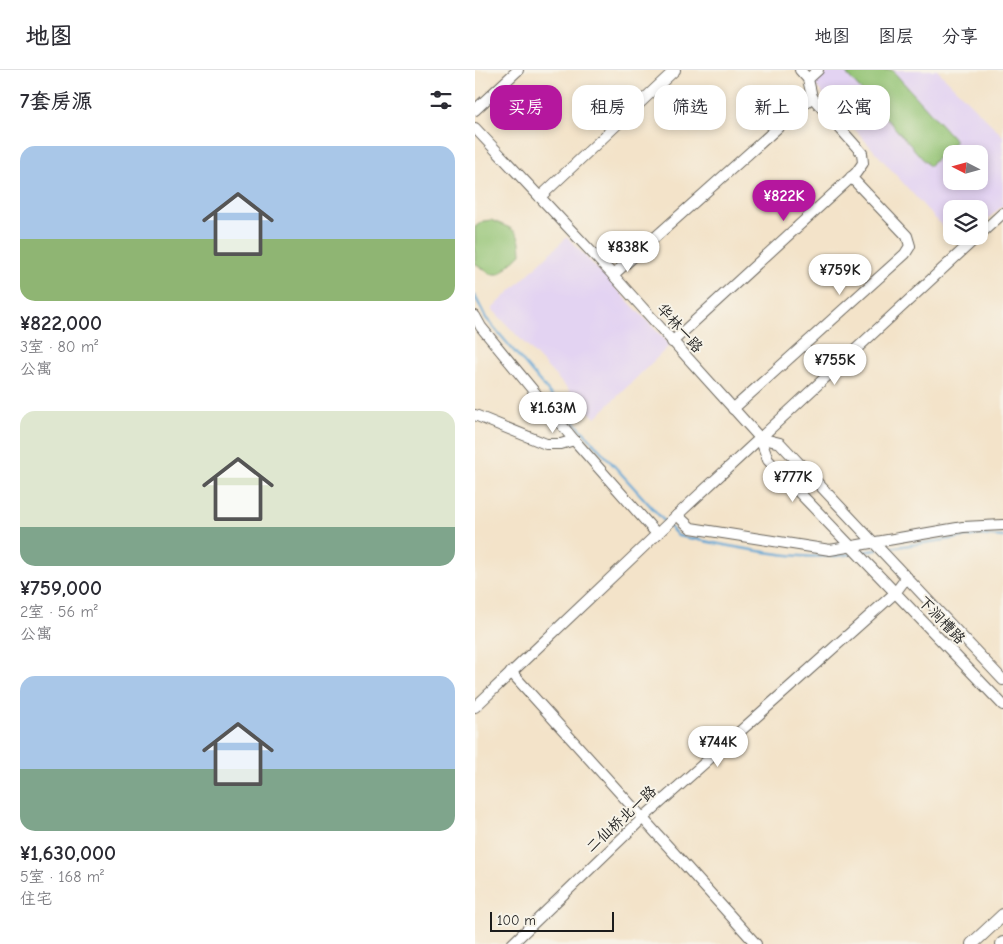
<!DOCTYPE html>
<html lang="zh">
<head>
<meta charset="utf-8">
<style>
	:root { --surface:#fff; --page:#f2f2f3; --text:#2b2b33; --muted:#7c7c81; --line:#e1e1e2; --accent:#b5179e }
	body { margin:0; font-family:"Comic Neue","LXGW WenKai TC",sans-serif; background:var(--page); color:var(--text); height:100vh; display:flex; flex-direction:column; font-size:19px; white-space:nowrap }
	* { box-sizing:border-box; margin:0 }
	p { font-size:16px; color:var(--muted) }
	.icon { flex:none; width:28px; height:28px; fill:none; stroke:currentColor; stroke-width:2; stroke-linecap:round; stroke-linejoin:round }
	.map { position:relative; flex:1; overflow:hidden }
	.panel { display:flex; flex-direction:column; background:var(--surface); width:475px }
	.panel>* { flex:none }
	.hud { position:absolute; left:15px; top:15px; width:438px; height:45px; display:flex; gap:10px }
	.needle { width:32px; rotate:276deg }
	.tools { position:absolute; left:468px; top:75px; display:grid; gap:10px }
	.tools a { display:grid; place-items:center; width:45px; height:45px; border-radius:10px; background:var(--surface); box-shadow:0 2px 8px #0003; font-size:25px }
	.scale { position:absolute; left:15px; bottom:12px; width:124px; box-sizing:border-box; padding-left:5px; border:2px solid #1c1c1c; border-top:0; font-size:14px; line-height:18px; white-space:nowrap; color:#1c1c1c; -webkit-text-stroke:4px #f7f3e8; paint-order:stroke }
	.price { position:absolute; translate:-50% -42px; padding:0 11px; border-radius:18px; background:#fff; color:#222; font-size:16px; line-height:32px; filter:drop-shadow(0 1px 2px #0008) }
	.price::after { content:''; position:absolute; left:50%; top:30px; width:15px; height:11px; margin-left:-8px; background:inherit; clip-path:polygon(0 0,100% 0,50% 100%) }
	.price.active { background:var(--accent); color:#fff }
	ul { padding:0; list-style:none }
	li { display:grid; align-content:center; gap:10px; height:265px; padding:0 20px }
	li span { display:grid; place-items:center; height:155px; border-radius:15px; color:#555 }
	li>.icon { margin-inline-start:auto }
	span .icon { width:90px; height:90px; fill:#fffc; stroke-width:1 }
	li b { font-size:21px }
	h2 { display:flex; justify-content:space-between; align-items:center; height:60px; padding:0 20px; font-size:21px }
	.tag { padding:0 18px; border-radius:15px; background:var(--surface); box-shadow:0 2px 8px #0003; font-size:18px; line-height:45px }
	.tag.active { background:var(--accent); color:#fff }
	header { display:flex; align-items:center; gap:30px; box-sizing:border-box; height:70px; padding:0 25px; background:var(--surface); border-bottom:1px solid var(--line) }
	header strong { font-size:24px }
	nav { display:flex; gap:28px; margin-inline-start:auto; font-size:18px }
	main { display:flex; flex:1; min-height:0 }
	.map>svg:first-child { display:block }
	.built { fill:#e3d3f2; fill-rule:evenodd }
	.green { fill:#93c373; stroke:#587048 }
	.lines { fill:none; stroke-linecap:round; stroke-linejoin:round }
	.stream { stroke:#5da3d3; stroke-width:2.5 }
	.minor-casing { stroke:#676259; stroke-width:12 }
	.major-casing { stroke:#676259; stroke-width:14 }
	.minor { stroke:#fff; stroke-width:10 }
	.major { stroke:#fff; stroke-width:12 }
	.labels { text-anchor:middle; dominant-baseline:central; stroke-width:4; stroke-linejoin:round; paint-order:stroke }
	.street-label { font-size:15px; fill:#1c1c1c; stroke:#f7f3e8 }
</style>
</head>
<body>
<header>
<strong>地图</strong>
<nav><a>地图</a><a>图层</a><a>分享</a></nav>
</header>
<main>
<section class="panel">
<h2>7套房源<svg class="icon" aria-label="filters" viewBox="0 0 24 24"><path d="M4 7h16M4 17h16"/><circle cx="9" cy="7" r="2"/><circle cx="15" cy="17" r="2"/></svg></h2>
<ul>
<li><span style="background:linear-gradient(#a9c7e8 60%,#8fb573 0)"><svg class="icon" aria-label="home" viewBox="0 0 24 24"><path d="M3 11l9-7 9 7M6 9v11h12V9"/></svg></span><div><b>¥822,000</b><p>3室 · 80 m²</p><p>公寓</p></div></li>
<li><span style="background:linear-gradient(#dfe7d0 75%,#7fa58c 0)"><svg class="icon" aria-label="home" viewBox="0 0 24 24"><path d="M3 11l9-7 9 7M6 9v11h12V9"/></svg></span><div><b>¥759,000</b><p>2室 · 56 m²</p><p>公寓</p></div></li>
<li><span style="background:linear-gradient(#a9c7e8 60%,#7fa58c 0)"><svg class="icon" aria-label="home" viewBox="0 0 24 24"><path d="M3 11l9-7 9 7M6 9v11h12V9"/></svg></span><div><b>¥1,630,000</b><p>5室 · 168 m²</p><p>住宅</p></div></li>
</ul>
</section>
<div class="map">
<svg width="528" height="874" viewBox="0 0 528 874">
	<rect width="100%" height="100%" fill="#f7f3e8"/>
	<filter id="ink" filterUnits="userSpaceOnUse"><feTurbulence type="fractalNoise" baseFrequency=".02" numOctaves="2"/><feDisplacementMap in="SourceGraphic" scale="10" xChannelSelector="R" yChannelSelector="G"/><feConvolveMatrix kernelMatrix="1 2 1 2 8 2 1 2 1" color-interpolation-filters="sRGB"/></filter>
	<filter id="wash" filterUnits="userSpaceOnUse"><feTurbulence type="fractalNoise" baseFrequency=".0096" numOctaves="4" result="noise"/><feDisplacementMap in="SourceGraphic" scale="20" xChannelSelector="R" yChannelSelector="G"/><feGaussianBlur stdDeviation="1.12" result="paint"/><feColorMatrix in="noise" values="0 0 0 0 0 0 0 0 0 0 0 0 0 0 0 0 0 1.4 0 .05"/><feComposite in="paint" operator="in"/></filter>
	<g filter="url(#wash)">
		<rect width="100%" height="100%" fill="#f3e3c9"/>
		<!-- built -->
		<g class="built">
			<path d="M355,0H462L528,66V135L504,157V139H476V166H493L484,175L339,14ZM476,84H504V111H476Z"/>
			<polygon points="92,167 195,275 120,348 17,239"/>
		</g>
		<!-- green -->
		<g class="green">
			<polygon points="368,0 417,0 481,71 454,96"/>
			<path d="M16,150C39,160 45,158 46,184L24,204H15L0,193V157L8,151Z"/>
		</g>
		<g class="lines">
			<!-- stream -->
			<g class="stream">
				<polyline points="0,226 11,248 94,346 190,452"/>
				<path d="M194,456L203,466C258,476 323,493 377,484"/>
				<polyline points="407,479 504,465 528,467"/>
				<polyline points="385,482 402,480"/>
			</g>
		</g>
	</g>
	<g filter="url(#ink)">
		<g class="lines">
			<defs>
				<g id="minor">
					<polyline points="333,9 343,0"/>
					<polyline points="0,40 43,0"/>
					<polyline points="0,58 138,205 285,368 293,390 528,635"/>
					<polyline points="65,127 200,0"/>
					<polyline points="504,165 528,143"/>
					<polyline points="138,205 337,27 333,9 325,0"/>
					<polyline points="0,246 6,257 99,370 182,464"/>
					<polyline points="197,272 381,103 388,93 387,83 337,27"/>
					<polyline points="258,339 430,184 435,176 432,166 376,107"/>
					<polyline points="0,345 71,374 86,374 99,370"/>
					<polyline points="285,368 305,373 528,610"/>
					<polyline points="202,445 216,458 355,480 488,457 528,455"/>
					<polyline points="36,602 281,874"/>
					<polyline points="0,637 199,448 503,166"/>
					<polyline points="37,874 168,748 420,523 432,507"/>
				</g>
				<g id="major">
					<polyline points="497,874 528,845"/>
					<polyline points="527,874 528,873"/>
				</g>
			</defs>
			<!-- minor casing -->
			<use href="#minor" class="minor-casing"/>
			<!-- major casing -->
			<use href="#major" class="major-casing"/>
			<!-- minor -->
			<use href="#minor" class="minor"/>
			<!-- major -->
			<use href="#major" class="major"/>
		</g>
	</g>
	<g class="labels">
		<!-- street labels -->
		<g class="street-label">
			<text transform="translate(205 258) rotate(48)">华林一路</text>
			<text transform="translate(467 550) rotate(46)">下涧槽路</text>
			<text transform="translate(146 749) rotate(-43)">二仙桥北一路</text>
		</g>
	</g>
</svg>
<div class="tools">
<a><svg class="needle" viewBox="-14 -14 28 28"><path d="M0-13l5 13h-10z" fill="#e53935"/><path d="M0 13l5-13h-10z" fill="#7c7c81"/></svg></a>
<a><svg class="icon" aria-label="layers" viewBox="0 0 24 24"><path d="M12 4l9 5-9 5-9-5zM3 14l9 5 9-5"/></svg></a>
</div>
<div class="scale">100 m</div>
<b class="price active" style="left:309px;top:152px">¥822K</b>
<b class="price" style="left:153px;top:203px">¥838K</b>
<b class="price" style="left:365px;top:226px">¥759K</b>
<b class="price" style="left:360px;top:316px">¥755K</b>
<b class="price" style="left:78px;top:364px">¥1.63M</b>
<b class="price" style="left:318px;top:433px">¥777K</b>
<b class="price" style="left:243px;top:698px">¥744K</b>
<div class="hud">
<a class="tag active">买房</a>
<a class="tag">租房</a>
<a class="tag">筛选</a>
<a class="tag">新上</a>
<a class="tag">公寓</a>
</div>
</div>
</main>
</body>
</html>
